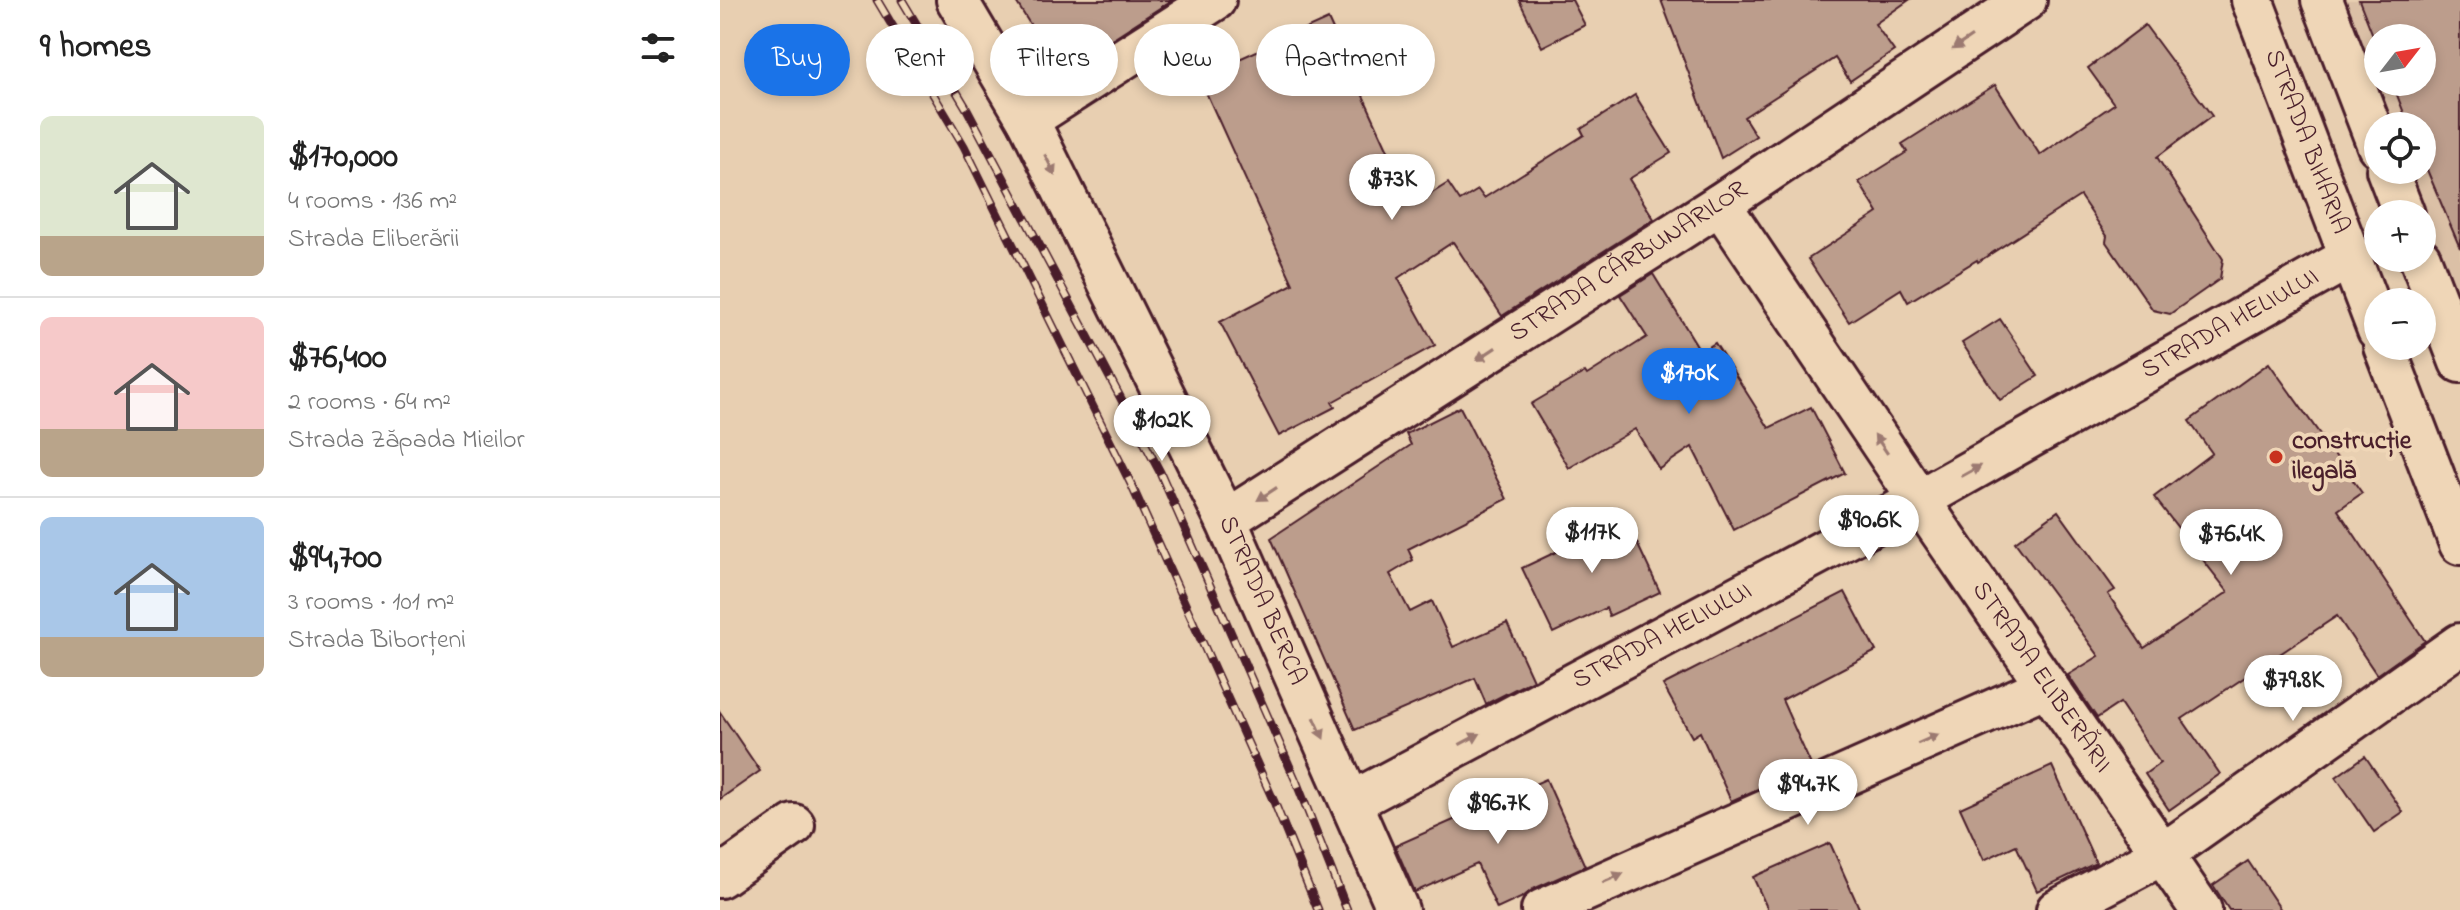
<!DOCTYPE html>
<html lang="en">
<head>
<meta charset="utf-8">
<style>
	:root { --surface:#fff; --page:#f2f2f2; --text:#222; --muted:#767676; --line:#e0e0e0; --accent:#1a73e8 }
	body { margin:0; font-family:"Indie Flower",sans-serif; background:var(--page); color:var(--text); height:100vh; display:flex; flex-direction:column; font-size:30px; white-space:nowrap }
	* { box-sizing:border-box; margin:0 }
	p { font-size:26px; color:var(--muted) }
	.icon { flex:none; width:44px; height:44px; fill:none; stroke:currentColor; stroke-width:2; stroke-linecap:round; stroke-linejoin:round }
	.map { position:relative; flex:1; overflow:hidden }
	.panel { display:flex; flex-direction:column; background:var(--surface); width:720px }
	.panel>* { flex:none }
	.banner { position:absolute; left:24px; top:24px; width:760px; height:72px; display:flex; gap:16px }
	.needle { width:52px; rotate:59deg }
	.tools { position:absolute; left:1644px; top:24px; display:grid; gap:16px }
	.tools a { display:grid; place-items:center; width:72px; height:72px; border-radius:50%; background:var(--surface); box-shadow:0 4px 12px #0003; font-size:40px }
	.price { position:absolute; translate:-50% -68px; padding:0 18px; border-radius:28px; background:#fff; color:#222; font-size:26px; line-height:52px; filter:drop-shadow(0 2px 4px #0008) }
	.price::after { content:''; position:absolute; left:50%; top:48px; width:24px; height:18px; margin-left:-12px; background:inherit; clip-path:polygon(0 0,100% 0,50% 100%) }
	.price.selected { background:var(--accent); color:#fff }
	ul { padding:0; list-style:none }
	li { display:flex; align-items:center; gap:24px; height:200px; padding:0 40px }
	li+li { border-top:2px solid var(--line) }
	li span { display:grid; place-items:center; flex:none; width:224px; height:160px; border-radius:12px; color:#555 }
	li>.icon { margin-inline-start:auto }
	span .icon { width:96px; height:96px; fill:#fffc; stroke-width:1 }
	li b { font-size:34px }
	h2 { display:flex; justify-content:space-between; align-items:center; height:96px; padding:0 40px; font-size:34px }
	.tag { padding:0 28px; border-radius:36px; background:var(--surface); box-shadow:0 4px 12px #0003; font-size:28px; line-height:72px }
	.tag.selected { background:var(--accent); color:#fff }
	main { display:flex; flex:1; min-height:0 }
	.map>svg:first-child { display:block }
	.built { fill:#dbc0a6; fill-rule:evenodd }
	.building { fill:#bc9d8c; stroke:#4a1f2b; stroke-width:2 }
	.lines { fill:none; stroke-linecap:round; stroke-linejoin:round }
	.minor-casing { stroke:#4a1f2b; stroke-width:46 }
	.minor { stroke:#efd6b7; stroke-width:40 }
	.rail-casing { stroke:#4a1f2b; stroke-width:9 }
	.rail { stroke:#efd6b7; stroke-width:6; stroke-dasharray:18; stroke-linecap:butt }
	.oneway { fill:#9c7a71 }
	.poi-dot { fill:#c8321e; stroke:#efd6b7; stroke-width:3 }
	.labels { text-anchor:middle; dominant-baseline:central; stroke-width:8; stroke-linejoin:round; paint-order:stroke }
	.street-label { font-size:26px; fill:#4a1f2b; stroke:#efd6b7 }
	.poi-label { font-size:26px; font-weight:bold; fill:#4a1f2b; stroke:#efd6b7; text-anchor:start }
</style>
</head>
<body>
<main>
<section class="panel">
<h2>9 homes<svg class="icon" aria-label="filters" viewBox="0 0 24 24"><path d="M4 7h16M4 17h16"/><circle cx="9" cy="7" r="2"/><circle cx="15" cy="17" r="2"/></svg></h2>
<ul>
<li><span style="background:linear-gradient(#dfe7d0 75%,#b9a48a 0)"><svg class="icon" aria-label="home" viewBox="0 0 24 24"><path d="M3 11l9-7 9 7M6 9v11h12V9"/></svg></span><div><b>$170,000</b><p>4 rooms · 136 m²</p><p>Strada Eliberării</p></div></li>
<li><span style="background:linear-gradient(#f6c9c9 70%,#b9a48a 0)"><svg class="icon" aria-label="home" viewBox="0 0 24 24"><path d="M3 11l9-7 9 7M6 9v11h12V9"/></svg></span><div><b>$76,400</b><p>2 rooms · 64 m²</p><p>Strada Zăpada Mieilor</p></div></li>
<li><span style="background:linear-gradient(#a9c7e8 75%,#b9a48a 0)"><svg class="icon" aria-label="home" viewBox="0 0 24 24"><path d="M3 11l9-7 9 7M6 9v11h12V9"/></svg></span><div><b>$94,700</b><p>3 rooms · 101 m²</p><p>Strada Biborțeni</p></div></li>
</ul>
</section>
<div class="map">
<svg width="1740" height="910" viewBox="0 0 1740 910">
	<rect width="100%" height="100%" fill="#e8cfb1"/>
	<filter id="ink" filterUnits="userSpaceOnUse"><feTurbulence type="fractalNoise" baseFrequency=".0125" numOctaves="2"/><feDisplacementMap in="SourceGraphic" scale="16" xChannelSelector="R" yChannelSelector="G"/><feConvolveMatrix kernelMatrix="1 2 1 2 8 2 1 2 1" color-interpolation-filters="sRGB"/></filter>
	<g filter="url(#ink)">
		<!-- built -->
		<path class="built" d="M1584,0H1740V383L1689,258H1702V214H1670ZM1658,38H1702V82H1658ZM1658,126H1702V170H1658Z"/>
		<!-- building -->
		<g class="building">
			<polygon points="295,0 452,0 390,40 386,35 336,66"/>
			<polygon points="799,0 852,0 865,25 822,47"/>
			<polygon points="941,0 1189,0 1155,24 1174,51 1130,81 1115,58 1024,117 1036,136 1001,158"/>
			<polygon points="1639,0 1740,0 1740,248 1702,158 1702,126 1689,126 1672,82 1702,82 1702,38 1658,38 1658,48"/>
			<polygon points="608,19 693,205 728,183 740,201 758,190 764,198 864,135 861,129 915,95 951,153 909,179 934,219 782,316 733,242 678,278 715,345 612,402 615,407 559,436 500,322 573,284 479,77"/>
			<polygon points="1425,25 1492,116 1437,157 1503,259 1500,279 1450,314 1433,310 1386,242 1387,236 1360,196 1258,262 1257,260 1188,302 1181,289 1129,322 1088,259 1158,213 1139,182 1187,152 1182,144 1275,85 1320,155 1394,104 1368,68"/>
			<polygon points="933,274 981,352 995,343 1049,428 1091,407 1125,473 1014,530 972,447 939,469 915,429 849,468 811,404 865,372 867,375 927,337 900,295"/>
			<polygon points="1280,319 1318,376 1280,400 1242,343"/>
			<polygon points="1549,363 1642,493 1618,510 1705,641 1657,675 1617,616 1462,719 1500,774 1449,810 1425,774 1440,763 1400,703 1377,718 1348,675 1379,656 1295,542 1338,511 1395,590 1388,594 1424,648 1508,592 1434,497 1492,453 1469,421"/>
			<polygon points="740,407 787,499 688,549 693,560 670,574 690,612 712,601 733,647 787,623 813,680 766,704 755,678 635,730 551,538 691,445 686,434"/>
			<polygon points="902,511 940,592 889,616 886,608 833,633 802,568 855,543 851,535"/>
			<polygon points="1125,592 1156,651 1062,700 1091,765 1011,801 980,732 972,737 943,685"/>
			<polygon points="0,712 40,771 0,799"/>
			<polygon points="1645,756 1683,812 1654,832 1616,777"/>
			<polygon points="1332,766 1376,863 1317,891 1296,845 1264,860 1240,808"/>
			<polygon points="826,779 865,866 813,889 803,897 777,909 757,864 695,892 675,846"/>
			<polygon points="1110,843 1140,910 1048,910 1033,877"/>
			<polygon points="1528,861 1561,910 1509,910 1493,885"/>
		</g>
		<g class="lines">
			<defs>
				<g id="minor">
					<path id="s1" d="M237,0L308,120L506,520L678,910"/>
					<path id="s2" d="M1532,0L1658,330"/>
					<polyline points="1602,0 1658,146"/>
					<polyline points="308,120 495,0"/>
					<polyline points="1667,170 1684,214"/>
					<path id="s3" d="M1000,204L1199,500L1481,910"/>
					<polyline points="1700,258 1740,362"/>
					<polyline points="1664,346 1740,544"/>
					<path id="s4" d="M506,520L1000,204L1306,0"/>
					<path id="s5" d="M632,802L1199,500L1630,257"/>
					<polyline points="0,877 74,825"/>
					<polyline points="822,910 1327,686"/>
					<polyline points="1337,910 1443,854 1740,644"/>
				</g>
			</defs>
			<!-- minor casing -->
			<use href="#minor" class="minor-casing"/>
			<!-- minor -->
			<use href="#minor" class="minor"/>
			<defs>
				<g id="rail">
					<polyline points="157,0 244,146 411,484 555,804 598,910"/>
					<polyline points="182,0 247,109 440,472 576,781 627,910"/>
				</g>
			</defs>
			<!-- rail casing -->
			<use href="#rail" class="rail-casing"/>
			<!-- rail -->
			<use href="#rail" class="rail"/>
		</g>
		<!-- one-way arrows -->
		<defs><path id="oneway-solid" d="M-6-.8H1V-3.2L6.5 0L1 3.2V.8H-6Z" transform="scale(2)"/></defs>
		<g class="oneway">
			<use href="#oneway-solid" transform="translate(1242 43) rotate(146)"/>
			<use href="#oneway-solid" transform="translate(330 165) rotate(64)"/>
			<use href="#oneway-solid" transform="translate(766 354) rotate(147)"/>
			<use href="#oneway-solid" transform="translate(1161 444) rotate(-124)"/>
			<use href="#oneway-solid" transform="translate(1251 471) rotate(-29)"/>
			<use href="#oneway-solid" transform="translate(547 494) rotate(147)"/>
			<use href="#oneway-solid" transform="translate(599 728) rotate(66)"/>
			<use href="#oneway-solid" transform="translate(750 739) rotate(-28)"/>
			<use href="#oneway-solid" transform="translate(1208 739) rotate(-24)"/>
			<use href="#oneway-solid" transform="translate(893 878) rotate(-24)"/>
		</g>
	</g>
	<!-- markers -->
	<circle class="poi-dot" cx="1556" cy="457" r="8"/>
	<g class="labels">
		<!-- street labels -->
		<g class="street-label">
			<text stroke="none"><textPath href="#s2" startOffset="152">STRADA BIHARIA</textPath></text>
			<text stroke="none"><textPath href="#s4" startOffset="478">STRADA CĂRBUNARILOR</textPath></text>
			<text stroke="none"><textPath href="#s5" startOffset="1000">STRADA HELIULUI</textPath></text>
			<text stroke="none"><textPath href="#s1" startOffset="674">STRADA BERCA</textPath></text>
			<text stroke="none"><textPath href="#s5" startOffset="352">STRADA HELIULUI</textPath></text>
			<text stroke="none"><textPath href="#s3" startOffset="572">STRADA ELIBERĂRII</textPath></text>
		</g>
		<!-- poi labels -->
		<g class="poi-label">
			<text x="1572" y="442">construcție<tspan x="1572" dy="30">ilegală</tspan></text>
		</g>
	</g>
</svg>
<div class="tools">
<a><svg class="needle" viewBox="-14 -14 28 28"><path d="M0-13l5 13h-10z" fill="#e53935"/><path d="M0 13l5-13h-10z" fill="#767676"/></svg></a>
<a><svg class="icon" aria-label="locate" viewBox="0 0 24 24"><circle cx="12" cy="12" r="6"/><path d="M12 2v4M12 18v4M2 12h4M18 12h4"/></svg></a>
<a>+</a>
<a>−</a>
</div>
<b class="price" style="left:672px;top:222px">$73K</b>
<b class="price selected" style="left:969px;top:416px">$170K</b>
<b class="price" style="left:442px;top:463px">$102K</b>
<b class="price" style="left:1149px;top:563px">$90.6K</b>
<b class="price" style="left:872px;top:575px">$117K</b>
<b class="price" style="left:1511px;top:577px">$76.4K</b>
<b class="price" style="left:1573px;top:723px">$79.8K</b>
<b class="price" style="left:1088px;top:827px">$94.7K</b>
<b class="price" style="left:778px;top:846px">$96.7K</b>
<div class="banner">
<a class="tag selected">Buy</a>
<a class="tag">Rent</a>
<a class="tag">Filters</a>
<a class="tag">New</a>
<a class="tag">Apartment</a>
</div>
</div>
</main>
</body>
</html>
